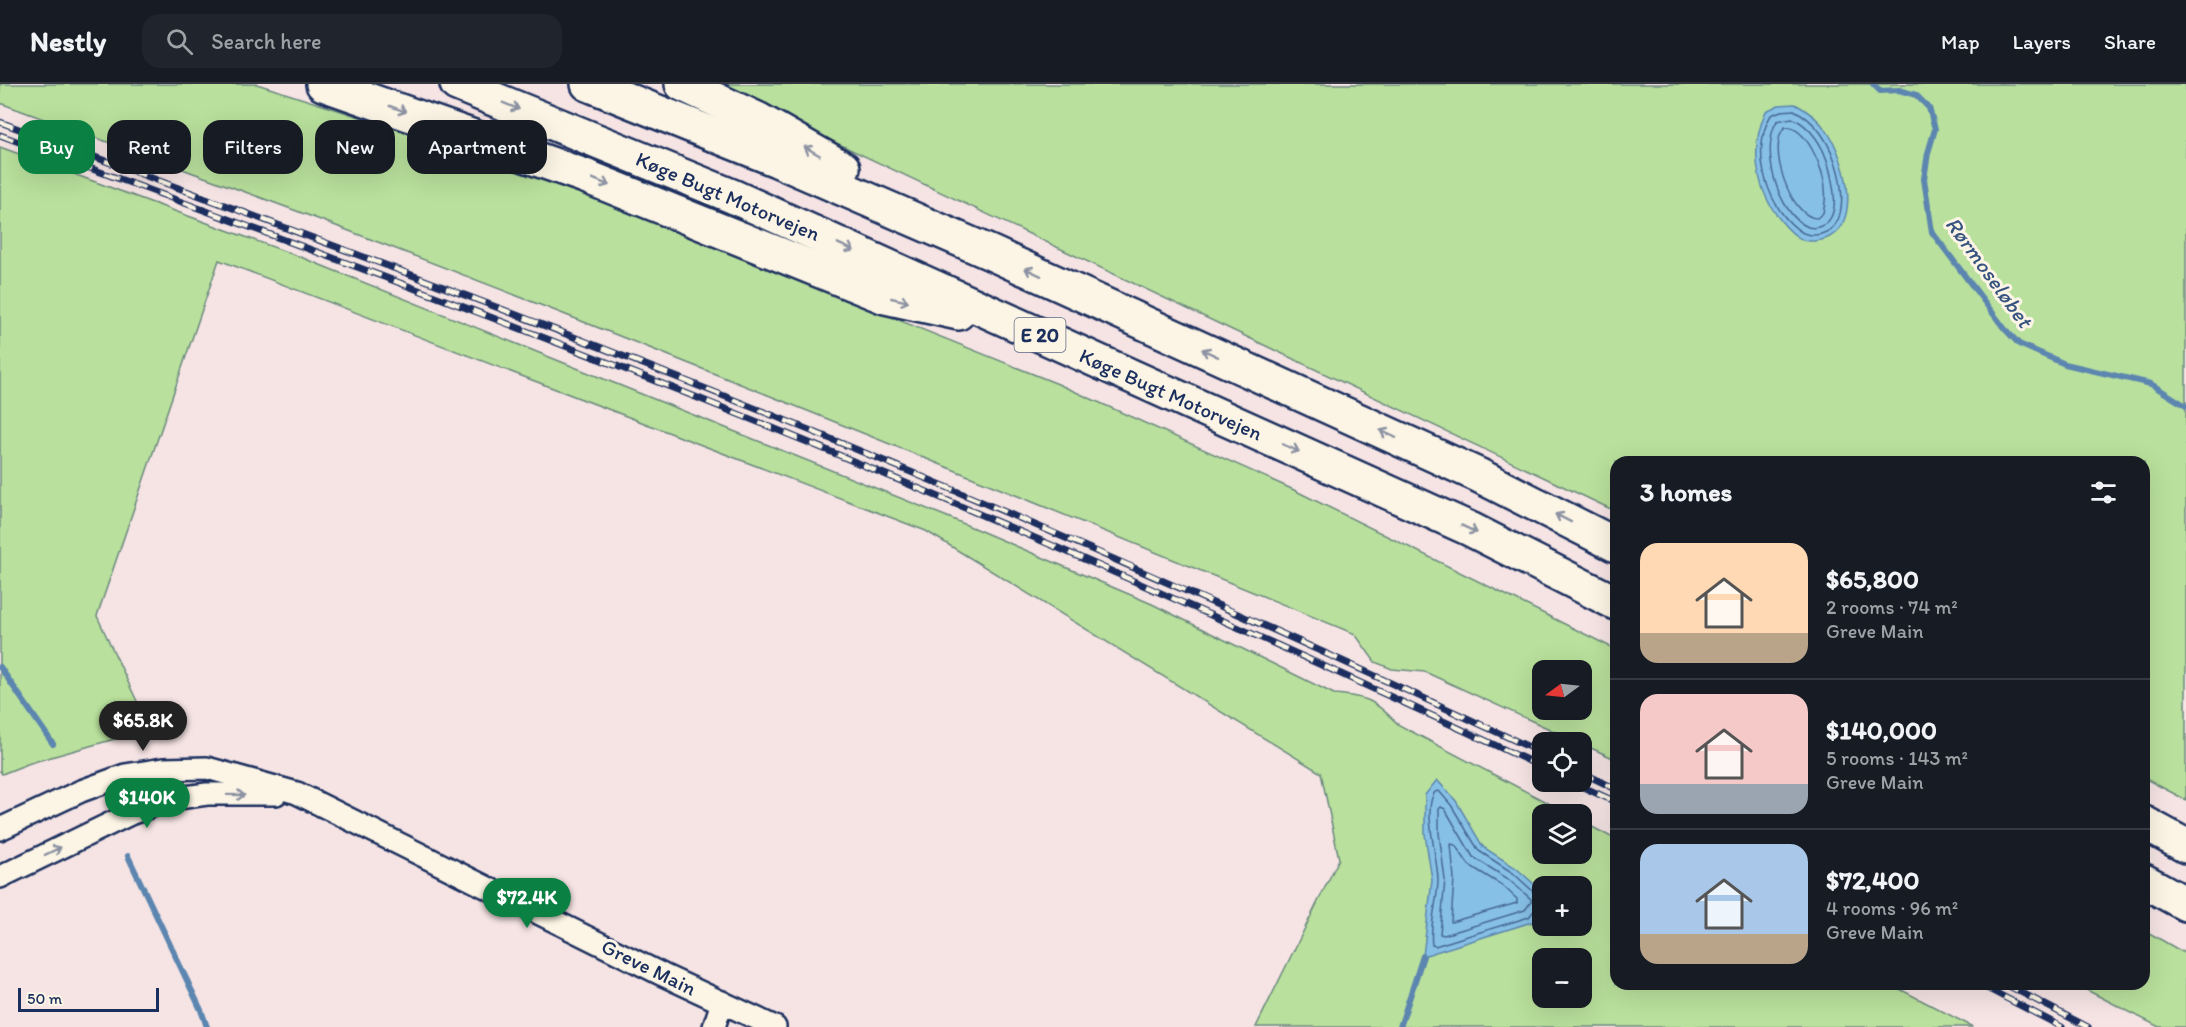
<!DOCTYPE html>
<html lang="en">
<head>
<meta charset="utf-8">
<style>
	:root { --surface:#171b24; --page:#20242c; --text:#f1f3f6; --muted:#9ea1a6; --line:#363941; --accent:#0b8043 }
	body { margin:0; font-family:Itim,sans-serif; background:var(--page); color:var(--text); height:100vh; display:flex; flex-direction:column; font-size:22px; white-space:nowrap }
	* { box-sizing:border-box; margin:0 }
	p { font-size:20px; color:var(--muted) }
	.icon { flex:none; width:33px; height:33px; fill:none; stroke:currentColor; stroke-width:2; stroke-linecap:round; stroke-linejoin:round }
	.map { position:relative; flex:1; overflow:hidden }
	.details { position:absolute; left:1610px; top:372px; width:540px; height:534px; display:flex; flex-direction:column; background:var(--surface); border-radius:18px; box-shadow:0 6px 24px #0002 }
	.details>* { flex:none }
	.top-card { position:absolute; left:18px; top:36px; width:570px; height:54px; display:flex; gap:12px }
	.needle { width:39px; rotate:255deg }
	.buttons { position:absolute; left:1532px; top:576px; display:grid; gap:12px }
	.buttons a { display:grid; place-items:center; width:60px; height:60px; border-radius:12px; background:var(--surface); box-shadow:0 6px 24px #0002; font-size:30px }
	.scale { position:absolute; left:18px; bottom:15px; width:141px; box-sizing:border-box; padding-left:6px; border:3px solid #1b2f5e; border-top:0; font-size:16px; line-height:21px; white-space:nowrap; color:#1b2f5e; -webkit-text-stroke:4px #fcf5e5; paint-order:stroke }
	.price { position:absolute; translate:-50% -51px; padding:0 14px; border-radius:21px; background:var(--accent); color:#fff; font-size:20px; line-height:39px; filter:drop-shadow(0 2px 3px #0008) }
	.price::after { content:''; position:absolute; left:50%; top:36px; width:18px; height:14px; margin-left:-9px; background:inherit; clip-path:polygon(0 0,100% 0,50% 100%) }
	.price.current { background:#222; color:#fff }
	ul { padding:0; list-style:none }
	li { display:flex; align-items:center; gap:18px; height:150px; padding:0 30px }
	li+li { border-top:2px solid var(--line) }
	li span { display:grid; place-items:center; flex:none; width:168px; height:120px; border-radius:18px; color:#555 }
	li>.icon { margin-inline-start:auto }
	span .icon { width:72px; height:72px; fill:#fffc; stroke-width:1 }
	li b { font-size:26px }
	h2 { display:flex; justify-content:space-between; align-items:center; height:72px; padding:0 30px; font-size:26px }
	.pill { padding:0 21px; border-radius:18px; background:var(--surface); box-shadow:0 6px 24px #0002; font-size:21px; line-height:54px }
	.pill.current { background:var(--accent); color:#fff }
	header { display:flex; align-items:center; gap:36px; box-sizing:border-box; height:84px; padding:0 30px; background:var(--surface); border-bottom:2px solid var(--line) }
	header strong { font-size:28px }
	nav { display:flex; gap:33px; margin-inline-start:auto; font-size:21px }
	.search { width:420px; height:54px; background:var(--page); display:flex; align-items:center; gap:15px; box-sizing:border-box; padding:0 21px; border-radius:18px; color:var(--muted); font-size:22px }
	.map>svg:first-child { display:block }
	.green { fill:#b9e09c; stroke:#6a887d; stroke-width:1.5; fill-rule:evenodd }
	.water { fill:#87c0e6; stroke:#5c86b0; stroke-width:1.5 }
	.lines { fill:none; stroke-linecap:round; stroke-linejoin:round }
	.shore { stroke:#466994; stroke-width:1.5 }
	.stream { stroke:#5c86b0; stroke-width:6 }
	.minor-casing { stroke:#1b2f5e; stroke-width:26 }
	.motorway-casing { stroke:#1b2f5e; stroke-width:38 }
	.minor { stroke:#fcf5e5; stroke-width:21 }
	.motorway { stroke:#fcf5e5; stroke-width:33 }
	.rail-casing { stroke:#1b2f5e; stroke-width:7 }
	.rail { stroke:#fcf5e5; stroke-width:4.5; stroke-dasharray:14; stroke-linecap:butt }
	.oneway { stroke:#8c92a2 }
	.labels { text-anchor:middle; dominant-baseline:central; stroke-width:6; stroke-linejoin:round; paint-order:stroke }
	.shield { fill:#fcf5e5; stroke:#5e6a86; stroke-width:1.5 }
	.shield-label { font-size:20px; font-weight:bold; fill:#1b2f5e }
	.street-label { font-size:21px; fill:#1b2f5e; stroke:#fcf5e5 }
	.water-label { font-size:22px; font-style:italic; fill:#365380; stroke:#fcf5e5 }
</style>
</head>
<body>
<header>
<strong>Nestly</strong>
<div class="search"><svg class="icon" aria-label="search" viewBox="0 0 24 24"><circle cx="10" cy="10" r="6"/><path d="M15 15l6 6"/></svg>Search here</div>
<nav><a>Map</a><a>Layers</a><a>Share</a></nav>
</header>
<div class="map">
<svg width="2186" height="943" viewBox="0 0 2186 943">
	<rect width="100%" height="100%" fill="#f6e4e4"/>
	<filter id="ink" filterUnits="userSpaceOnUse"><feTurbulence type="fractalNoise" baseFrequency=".0167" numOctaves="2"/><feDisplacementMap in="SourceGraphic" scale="12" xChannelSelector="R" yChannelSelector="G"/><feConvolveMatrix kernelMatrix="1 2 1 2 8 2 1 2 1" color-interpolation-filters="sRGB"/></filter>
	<g filter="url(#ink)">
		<!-- green -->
		<g class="green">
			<path d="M0,0H257L525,86L1058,300L1294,406L1615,565V675L1425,588L1392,585L1375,578L1355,550C1024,414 692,278 357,150C239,104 119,63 0,19ZM1542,586H1581V626H1542Z"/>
			<polygon points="712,0 2186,0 2186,716 2144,694 2144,378 1616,378 1615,427"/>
			<path d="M0,63L303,174L950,434L1152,520L1334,610C1369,613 1374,616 1399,641L1569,730H1542V770H1581V737L1615,755L1616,900H1890L1973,943H1256L1339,775L1321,689L926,447L219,176L97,532L150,645L30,679L2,690L0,687ZM1542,802H1581V842H1542ZM1542,874H1581V914H1542Z"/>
			<polygon points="2144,846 2186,870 2186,943 2159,943 2075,900 2144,900"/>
		</g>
		<!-- water -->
		<g class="water">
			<path d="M1795,20C1824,35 1836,57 1844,87C1850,110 1852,145 1825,155C1819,157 1809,158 1803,156C1796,153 1787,144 1782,138C1756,107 1749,64 1766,27L1779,21Z"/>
			<polygon points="1437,696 1456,717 1483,763 1516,784 1542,807 1542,823 1535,837 1423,872 1432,796 1425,750 1425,711"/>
		</g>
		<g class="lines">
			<!-- shore -->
			<g class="shore">
				<path d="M1794,26C1818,38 1831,61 1838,87C1843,107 1847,143 1821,150C1816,152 1808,151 1803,149C1768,128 1749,67 1771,31L1781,27Z"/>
				<path d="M1792,34C1811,42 1824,63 1829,83C1833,99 1842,134 1821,142C1817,144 1812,144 1808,143C1777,130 1760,64 1777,37Z"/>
				<path d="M1785,43C1807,42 1824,87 1825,104C1826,112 1825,121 1823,129L1817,134C1790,134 1766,60 1785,43Z"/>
				<polygon points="1441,723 1445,725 1473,773 1508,795 1531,815 1531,818 1525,826 1444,851 1440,850 1445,796 1439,749 1439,725"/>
				<polygon points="1451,760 1455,761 1469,781 1503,802 1517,815 1517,819 1451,838 1454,795"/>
				<path d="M1542,811L1536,810L1513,789L1479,767L1451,721L1439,707L1435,708C1422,724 1438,775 1438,796C1438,817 1429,840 1432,861L1435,862L1529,833L1536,824L1542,822"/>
			</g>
			<!-- stream -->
			<g class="stream">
				<polyline points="1873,0 1880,7 1899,6 1916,11 1929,24 1935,45 1928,69 1924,95 1932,148 2004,244 2019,260 2065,280 2151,300 2186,322"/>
				<polyline points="0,583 53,660"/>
				<polyline points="128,772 201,926 207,943"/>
				<polyline points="1400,943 1423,872"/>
			</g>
			<defs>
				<g id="minor">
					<polyline points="0,745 81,707 125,691 163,685 207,684 297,709 663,891 775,943"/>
					<polyline points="0,793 130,730 171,715 207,710 276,710"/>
					<polyline points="714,943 722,918"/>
				</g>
				<g id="motorway">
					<polyline points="323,0 585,92 885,213 958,229"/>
					<polyline points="457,0 732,112 1470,445 1616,519"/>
					<polyline points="588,0 777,76 991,169 1478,391 1616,461"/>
					<polyline points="682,0 759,36 843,84"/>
					<polyline points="2144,739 2186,762"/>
					<polyline points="2144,797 2186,820"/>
				</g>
			</defs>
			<!-- minor casing -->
			<use href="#minor" class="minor-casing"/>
			<!-- motorway casing -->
			<use href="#motorway" class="motorway-casing"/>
			<!-- minor -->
			<use href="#minor" class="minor"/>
			<!-- motorway -->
			<use href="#motorway" class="motorway"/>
			<defs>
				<g id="rail">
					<path d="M0,38C243,128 487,217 729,314C1004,423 1274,544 1542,669"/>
					<path d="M0,51C285,156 572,260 853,377C1085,473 1314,576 1542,683"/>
					<polyline points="1581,688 1616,705"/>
					<polyline points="1572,698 1616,718"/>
					<polyline points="1979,900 2062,943"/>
					<polyline points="2005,900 2088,943"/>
				</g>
			</defs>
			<!-- rail casing -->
			<use href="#rail" class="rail-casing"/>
			<!-- rail -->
			<use href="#rail" class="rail"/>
		</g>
		<!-- one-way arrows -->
		<defs><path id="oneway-shaft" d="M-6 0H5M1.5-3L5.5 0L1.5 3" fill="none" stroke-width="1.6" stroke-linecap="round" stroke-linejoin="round" transform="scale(1.5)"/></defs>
		<g class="oneway">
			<use href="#oneway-shaft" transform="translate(511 22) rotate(22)"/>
			<use href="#oneway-shaft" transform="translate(398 25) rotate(20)"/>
			<use href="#oneway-shaft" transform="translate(812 67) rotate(-150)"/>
			<use href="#oneway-shaft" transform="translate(601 98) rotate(22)"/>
			<use href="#oneway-shaft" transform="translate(846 163) rotate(24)"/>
			<use href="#oneway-shaft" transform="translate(1033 188) rotate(-155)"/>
			<use href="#oneway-shaft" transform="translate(900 216) rotate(13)"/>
			<use href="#oneway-shaft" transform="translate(1210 269) rotate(-155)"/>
			<use href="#oneway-shaft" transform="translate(1388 350) rotate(-155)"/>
			<use href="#oneway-shaft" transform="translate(1291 364) rotate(24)"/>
			<use href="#oneway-shaft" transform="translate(1563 434) rotate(-153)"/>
			<use href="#oneway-shaft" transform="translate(1469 445) rotate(25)"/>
			<use href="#oneway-shaft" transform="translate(236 711) rotate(1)"/>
			<use href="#oneway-shaft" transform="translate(53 767) rotate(-26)"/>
		</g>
	</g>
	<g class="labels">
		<!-- shield labels -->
		<rect class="shield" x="1014.5" y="234" width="51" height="34" rx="4.5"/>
		<g class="shield-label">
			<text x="1040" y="251">E 20</text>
		</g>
		<!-- street labels -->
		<g class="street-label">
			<text transform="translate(728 112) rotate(23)">Køge Bugt Motorvejen</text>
			<text transform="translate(1171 310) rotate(24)">Køge Bugt Motorvejen</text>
			<text transform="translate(649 883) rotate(26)">Greve Main</text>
		</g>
		<!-- water labels -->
		<g class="water-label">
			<text transform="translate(1989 188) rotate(54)">Rørmoseløbet</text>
		</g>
	</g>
</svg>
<div class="buttons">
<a><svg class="needle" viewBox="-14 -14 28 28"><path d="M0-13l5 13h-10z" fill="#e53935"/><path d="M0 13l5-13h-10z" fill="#9ea1a6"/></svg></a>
<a><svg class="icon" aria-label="locate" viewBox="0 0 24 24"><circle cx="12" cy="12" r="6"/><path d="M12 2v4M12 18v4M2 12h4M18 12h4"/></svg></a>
<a><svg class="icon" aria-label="layers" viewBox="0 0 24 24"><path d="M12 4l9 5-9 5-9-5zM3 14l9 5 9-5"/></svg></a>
<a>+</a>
<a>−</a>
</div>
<div class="scale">50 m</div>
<b class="price current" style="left:143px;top:668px">$65.8K</b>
<b class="price" style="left:147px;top:745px">$140K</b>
<b class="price" style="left:527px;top:845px">$72.4K</b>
<div class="top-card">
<a class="pill current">Buy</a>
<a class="pill">Rent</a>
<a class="pill">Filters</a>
<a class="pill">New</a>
<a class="pill">Apartment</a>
</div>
<section class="details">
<h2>3 homes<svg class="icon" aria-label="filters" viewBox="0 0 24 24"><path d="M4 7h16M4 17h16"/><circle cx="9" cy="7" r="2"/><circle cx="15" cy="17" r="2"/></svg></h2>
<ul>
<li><span style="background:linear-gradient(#ffd9b3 75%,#b9a48a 0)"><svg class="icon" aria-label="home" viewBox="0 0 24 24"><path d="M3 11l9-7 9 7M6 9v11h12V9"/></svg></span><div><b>$65,800</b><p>2 rooms · 74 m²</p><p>Greve Main</p></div></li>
<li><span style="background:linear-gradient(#f6c9c9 75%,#9aa5b1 0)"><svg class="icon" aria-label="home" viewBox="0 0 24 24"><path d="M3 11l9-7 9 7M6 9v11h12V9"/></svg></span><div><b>$140,000</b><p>5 rooms · 143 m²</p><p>Greve Main</p></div></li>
<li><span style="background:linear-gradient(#a9c7e8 75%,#b9a48a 0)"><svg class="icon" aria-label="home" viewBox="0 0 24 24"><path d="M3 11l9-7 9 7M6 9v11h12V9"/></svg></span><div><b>$72,400</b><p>4 rooms · 96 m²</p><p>Greve Main</p></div></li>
</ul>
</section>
</div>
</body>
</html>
